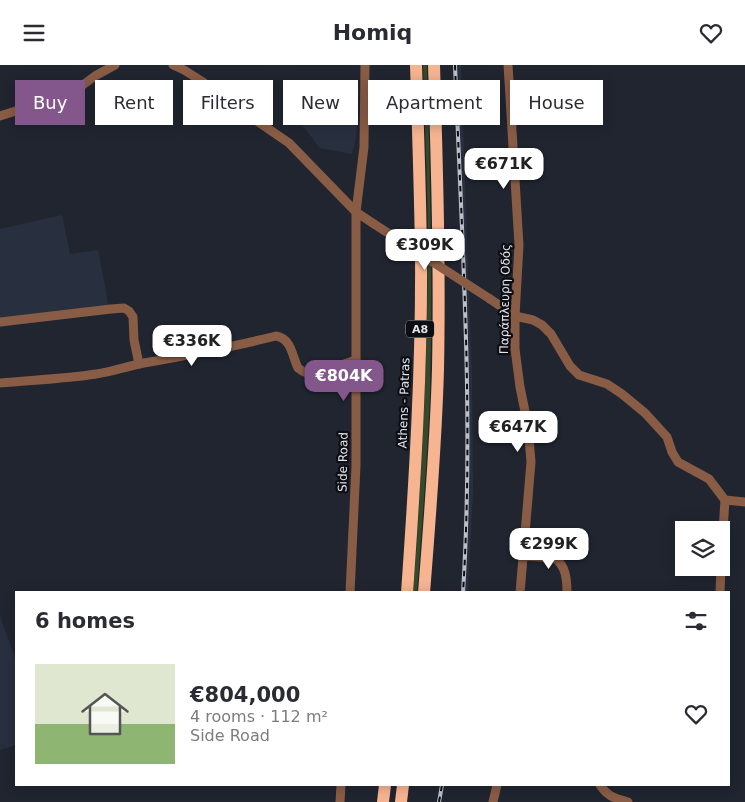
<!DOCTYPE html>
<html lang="en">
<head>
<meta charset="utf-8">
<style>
	:root { --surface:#fff; --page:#f2f2f3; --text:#2b2b33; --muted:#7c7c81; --line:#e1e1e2; --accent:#83568c }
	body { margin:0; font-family:"DejaVu Sans",sans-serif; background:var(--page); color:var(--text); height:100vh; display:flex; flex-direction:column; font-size:19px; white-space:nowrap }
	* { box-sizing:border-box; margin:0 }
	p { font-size:16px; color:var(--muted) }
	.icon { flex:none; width:28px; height:28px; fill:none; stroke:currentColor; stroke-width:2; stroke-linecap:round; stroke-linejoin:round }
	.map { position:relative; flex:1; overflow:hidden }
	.details { position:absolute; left:15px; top:526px; width:715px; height:195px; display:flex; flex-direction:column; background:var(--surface); border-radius:0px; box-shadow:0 2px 12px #0003 }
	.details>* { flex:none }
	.hud { position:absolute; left:15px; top:15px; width:715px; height:45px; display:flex; gap:10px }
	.tools { position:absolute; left:675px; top:456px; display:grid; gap:10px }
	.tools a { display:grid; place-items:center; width:55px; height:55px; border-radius:0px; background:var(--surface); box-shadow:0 2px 12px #0003; font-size:25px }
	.price { position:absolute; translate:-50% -42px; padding:0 11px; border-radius:10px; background:#fff; color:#222; font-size:16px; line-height:32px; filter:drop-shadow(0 1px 2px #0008) }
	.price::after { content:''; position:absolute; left:50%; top:30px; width:15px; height:11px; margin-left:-8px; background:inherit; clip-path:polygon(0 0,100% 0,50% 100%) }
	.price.current { background:var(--accent); color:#fff }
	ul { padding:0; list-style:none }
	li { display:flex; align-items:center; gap:15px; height:125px; padding:0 20px }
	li+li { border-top:1px solid var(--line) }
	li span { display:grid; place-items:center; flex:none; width:140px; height:100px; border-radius:0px; color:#555 }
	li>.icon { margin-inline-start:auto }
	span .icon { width:60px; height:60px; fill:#fffc; stroke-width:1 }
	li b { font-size:21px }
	h2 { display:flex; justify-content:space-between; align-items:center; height:60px; padding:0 20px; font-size:21px }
	.tag { padding:0 18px; border-radius:0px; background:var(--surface); box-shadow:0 2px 12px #0003; font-size:18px; line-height:45px }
	.tag.current { background:var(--accent); color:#fff }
	header { display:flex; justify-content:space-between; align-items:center; height:65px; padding:0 20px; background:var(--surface); font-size:22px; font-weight:700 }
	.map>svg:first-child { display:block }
	.built { fill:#283040 }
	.green { fill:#364929 }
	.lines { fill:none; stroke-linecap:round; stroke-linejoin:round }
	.minor { stroke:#895c45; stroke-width:9 }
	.highway { stroke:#f7b491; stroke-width:12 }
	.rail-casing { stroke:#bdc0c9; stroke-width:4 }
	.rail { stroke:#0c0e13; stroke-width:2; stroke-dasharray:5.5; stroke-linecap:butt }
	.minor-bridge { stroke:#895c45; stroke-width:9 }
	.labels { text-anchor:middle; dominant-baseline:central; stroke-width:4.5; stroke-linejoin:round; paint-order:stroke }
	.shield { fill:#0c0e13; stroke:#a2a4ac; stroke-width:1 }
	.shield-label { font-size:11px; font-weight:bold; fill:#e2e5ed }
	.street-label { font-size:12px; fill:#e2e5ed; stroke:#0c0e13 }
</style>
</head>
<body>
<header><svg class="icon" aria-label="menu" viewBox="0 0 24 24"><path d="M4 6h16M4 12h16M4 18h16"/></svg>Homiq<svg class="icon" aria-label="heart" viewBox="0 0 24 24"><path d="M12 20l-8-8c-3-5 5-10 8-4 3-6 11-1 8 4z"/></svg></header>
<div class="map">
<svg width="745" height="737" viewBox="0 0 745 737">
	<rect width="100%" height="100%" fill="#202530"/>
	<!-- built -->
	<g class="built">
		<polygon points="453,0 461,0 472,313 473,426 468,528 461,527 465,426 465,314"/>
		<polygon points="359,21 356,73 352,89 320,83 288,42"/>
		<polygon points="62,150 70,189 98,185 110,248 0,262 0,164"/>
		<polygon points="0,551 16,596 16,680 0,685"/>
	</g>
	<!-- green -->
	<path class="green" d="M423,0H427C430,110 433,220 430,330C427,396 422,462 417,527L413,528C422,415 427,303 428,190C428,127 425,63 423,0Z"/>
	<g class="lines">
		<!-- minor -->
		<g class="minor">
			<polyline points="173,0 184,5 203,17 225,34 289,78 356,147 374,159"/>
			<polyline points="508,0 519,180 515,251 515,284 520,322 528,361 531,397 520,528"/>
			<polyline points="0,51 72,28 95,11 115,0"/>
			<polyline points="490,234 515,251 533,255 542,260 551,269 570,301 579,310 607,319 622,329 645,348 667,372 672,387 678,397 709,414 725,435 745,437"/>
			<polyline points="0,257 111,244 124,243 129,246 133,252 134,275 139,299"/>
			<path d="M0,318C32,315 64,314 96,309C112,307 128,301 144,298C189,290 232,282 276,271C292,274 292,291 298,303C303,307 307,309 314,309L356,295"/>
			<path d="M523,491L555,493C566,501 567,515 567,528"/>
			<polyline points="721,497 725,435"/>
			<polyline points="350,528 356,401 356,147 364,82 365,0"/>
			<polyline points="720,528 721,502"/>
			<path d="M600,720C608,732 615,733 628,737"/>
			<polyline points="340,737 341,720"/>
			<polyline points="493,737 497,720"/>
		</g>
		<!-- highway -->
		<g class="highway">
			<path d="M407,528C415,414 422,300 421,186C420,124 418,62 416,0"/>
			<path d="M424,528C430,453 436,378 438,304C440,202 437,101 434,0"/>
			<polyline points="383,737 385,720"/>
			<polyline points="401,737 403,720"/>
		</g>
		<defs>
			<g id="rail">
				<path d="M455,0C462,176 474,352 463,528"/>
				<polyline points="439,737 442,720"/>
			</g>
		</defs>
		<!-- rail casing -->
		<use href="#rail" class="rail-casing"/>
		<!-- rail -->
		<use href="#rail" class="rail"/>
		<!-- minor-bridge -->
		<polyline class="minor-bridge" points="374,159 490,234"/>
	</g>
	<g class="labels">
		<!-- shield labels -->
		<rect class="shield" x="406" y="255.5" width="28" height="17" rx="4"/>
		<g class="shield-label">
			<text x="420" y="264">Α8</text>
		</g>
		<!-- street labels -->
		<g class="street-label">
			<text transform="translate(505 234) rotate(-89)">Παράπλευρη Οδός</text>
			<text transform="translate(404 338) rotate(-88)">Athens - Patras</text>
			<text transform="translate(343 397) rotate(-89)">Side Road</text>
		</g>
	</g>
</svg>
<div class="tools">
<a><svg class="icon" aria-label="layers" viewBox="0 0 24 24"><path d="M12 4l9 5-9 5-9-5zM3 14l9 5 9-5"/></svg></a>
</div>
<b class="price" style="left:504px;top:125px">€671K</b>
<b class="price" style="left:425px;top:206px">€309K</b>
<b class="price" style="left:192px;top:302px">€336K</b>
<b class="price current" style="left:344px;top:337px">€804K</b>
<b class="price" style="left:518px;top:388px">€647K</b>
<b class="price" style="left:549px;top:505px">€299K</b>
<div class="hud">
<a class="tag current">Buy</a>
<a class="tag">Rent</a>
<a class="tag">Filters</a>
<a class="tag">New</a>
<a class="tag">Apartment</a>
<a class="tag">House</a>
</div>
<section class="details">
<h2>6 homes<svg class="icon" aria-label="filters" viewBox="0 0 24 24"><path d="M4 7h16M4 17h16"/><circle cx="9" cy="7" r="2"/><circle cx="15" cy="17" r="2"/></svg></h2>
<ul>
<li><span style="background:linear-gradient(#dfe7d0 60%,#8fb573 0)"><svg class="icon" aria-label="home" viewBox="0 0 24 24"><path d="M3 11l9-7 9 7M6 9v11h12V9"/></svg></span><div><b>€804,000</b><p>4 rooms · 112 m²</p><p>Side Road</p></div><svg class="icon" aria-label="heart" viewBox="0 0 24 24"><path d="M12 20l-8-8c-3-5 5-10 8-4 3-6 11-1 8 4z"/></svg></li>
</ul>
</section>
</div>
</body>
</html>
